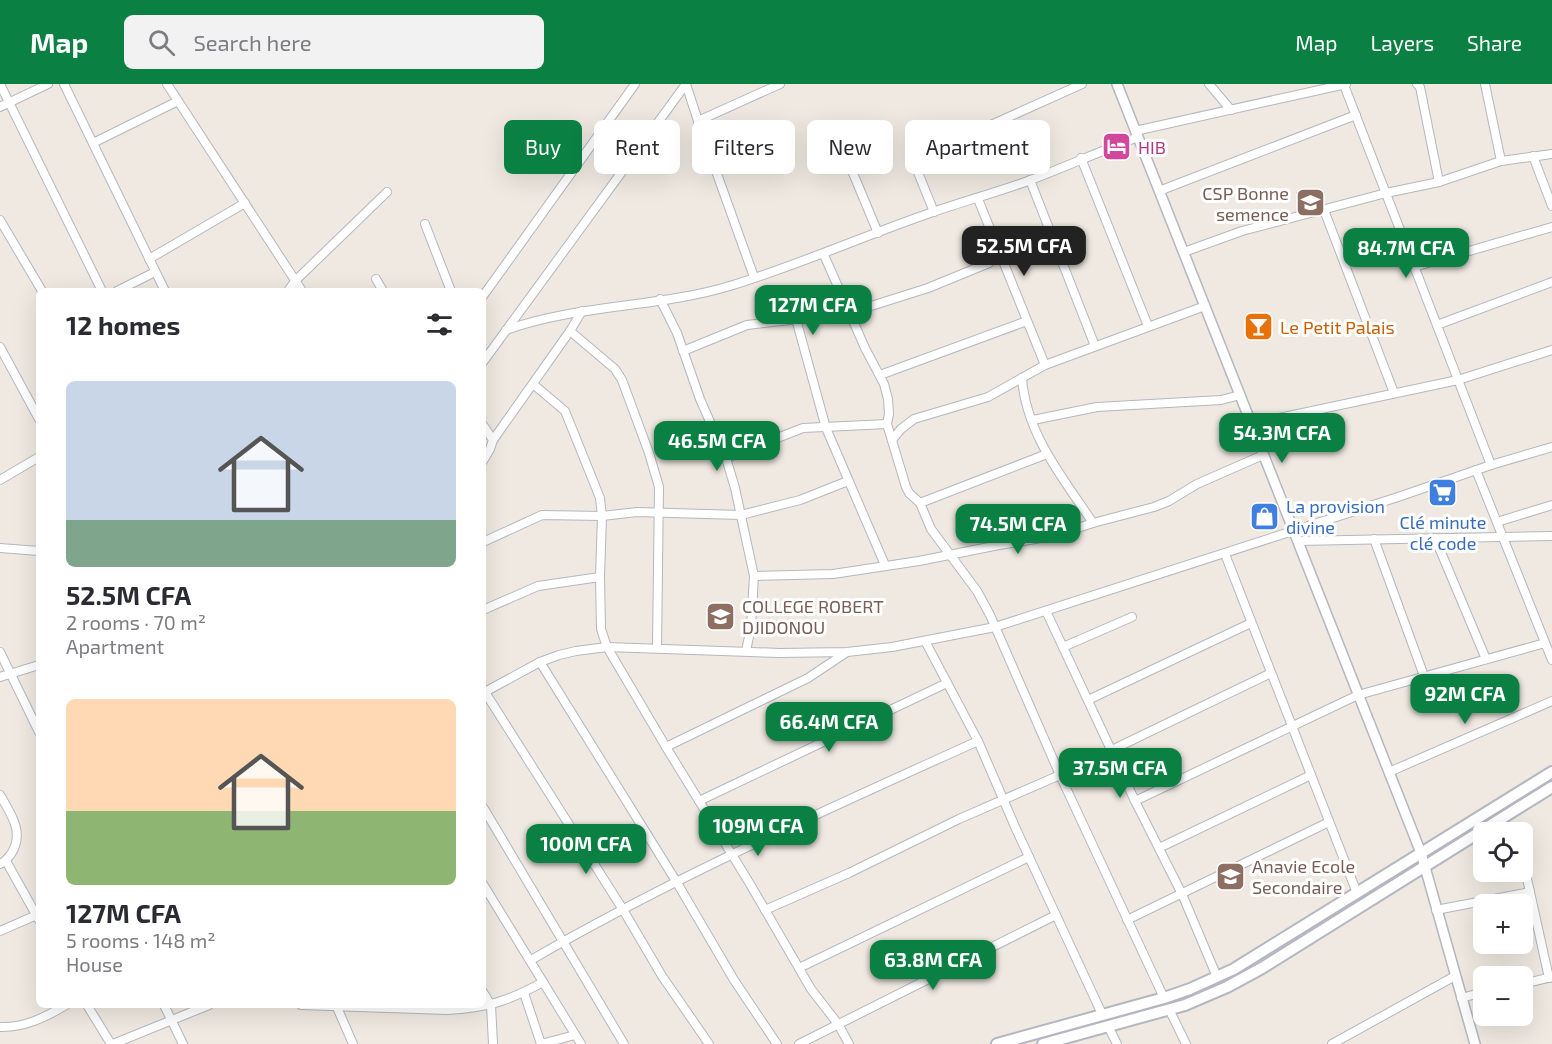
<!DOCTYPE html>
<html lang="en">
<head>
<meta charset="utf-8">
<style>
	:root { --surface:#fff; --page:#f2f2f3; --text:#2b2b33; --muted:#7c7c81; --accent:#0b8043 }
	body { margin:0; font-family:"Exo 2",sans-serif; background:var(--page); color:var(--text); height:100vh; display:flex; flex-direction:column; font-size:22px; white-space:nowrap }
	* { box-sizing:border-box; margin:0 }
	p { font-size:20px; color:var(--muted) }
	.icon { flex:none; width:33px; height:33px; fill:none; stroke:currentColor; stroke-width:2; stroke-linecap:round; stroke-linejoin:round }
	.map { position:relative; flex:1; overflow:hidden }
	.sheet { position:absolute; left:36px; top:204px; width:450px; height:720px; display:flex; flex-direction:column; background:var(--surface); border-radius:9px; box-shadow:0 6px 24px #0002 }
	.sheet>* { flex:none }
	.hud { position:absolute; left:504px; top:36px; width:570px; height:54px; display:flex; gap:12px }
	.controls { position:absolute; left:1473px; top:738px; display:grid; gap:12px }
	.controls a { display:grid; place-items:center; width:60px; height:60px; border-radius:9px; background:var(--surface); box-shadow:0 6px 24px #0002; font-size:30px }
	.price { position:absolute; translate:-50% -51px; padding:0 14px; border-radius:12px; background:var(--accent); color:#fff; font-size:20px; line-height:39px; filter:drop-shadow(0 2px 3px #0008) }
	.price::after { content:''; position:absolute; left:50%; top:36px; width:18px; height:14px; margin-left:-9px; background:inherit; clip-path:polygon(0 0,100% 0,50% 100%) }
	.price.active { background:#222; color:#fff }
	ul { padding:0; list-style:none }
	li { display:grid; align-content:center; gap:12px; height:318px; padding:0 30px }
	li span { display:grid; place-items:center; height:186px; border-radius:9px; color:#555 }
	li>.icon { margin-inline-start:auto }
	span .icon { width:108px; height:108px; fill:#fffc; stroke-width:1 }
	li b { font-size:26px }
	h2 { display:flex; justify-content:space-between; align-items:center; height:72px; padding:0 30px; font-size:26px }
	.pill { padding:0 21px; border-radius:9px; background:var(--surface); box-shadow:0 6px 24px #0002; font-size:21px; line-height:54px }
	.pill.active { background:var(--accent); color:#fff }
	header { display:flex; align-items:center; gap:36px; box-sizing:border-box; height:84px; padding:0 30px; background:var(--accent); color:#fff }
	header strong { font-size:28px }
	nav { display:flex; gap:33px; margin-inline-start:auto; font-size:21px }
	.search { width:420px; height:54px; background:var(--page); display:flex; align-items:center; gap:15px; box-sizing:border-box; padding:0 21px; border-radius:9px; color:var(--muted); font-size:22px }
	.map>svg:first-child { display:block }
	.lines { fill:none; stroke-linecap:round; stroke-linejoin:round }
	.minor-casing { stroke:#b4b7c1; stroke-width:10 }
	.tertiary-casing { stroke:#b4b7c1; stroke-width:12 }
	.secondary-casing { stroke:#b4b7c1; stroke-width:14 }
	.minor { stroke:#fff; stroke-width:8 }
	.tertiary { stroke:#fff; stroke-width:9 }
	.secondary { stroke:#fff; stroke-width:10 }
	.labels { text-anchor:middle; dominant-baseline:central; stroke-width:6; stroke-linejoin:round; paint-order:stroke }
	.hotel-label { font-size:18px; fill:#b23c85; stroke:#fff; text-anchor:start }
	.education-label { font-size:18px; fill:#785e54; stroke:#fff; text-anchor:start }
	.food-label { font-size:18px; fill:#c56008; stroke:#fff; text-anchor:start }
	.shop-label { font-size:18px; fill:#366cbe; stroke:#fff; text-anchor:start }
</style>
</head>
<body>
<header>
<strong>Map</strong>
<div class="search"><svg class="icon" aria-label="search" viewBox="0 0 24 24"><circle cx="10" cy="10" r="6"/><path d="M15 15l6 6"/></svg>Search here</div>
<nav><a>Map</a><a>Layers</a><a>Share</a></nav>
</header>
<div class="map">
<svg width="1552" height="960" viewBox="0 0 1552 960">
	<rect width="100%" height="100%" fill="#efe9e1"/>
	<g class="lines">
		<defs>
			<g id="minor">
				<polyline points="0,0 102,207"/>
				<polyline points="64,0 165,207"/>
				<polyline points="167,0 302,207"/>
				<polyline points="686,0 698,37 754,193"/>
				<polyline points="1209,0 1231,26"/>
				<polyline points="1417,0 1420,3 1439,98"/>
				<polyline points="1485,0 1501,77"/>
				<polyline points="1344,1 1491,381"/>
				<polyline points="0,23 48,0"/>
				<polyline points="698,37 780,0"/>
				<polyline points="835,46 878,149"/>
				<polyline points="1135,47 1346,0"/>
				<polyline points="93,59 178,17"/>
				<polyline points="1533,72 1552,122"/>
				<polyline points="1081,74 1148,242"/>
				<polyline points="1030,96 1095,262"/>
				<polyline points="1159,107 1356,31"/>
				<polyline points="978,115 1045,281"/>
				<polyline points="1324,126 1394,309"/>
				<polyline points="934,128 913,76 1082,0"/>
				<polyline points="0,136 42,207"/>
				<polyline points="425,140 451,207"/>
				<polyline points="1184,168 1242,147 1386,109 1439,98 1501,77 1552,70"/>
				<polyline points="824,171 865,264 884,300 888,315 889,330 887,340 906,403 909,409 920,419 931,445 977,507 990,531 1060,691 1164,914"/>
				<polyline points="149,175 245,119"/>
				<polyline points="1414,183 1552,143"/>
				<polyline points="376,195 383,207"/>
				<polyline points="117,207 155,188"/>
				<polyline points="288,207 295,197 387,108"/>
				<polyline points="483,212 635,0"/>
				<polyline points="660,215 677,249 700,315 726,374 735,404 754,492 751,543 746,567"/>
				<polyline points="796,235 826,344 885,481"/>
				<polyline points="1437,241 1552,198"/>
				<path d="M506,246C579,220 659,224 733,201C801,180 866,151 933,128C965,117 997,108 1028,97C1065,83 1101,67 1138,53"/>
				<polyline points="570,247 615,285 622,296 649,369 659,403 657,564"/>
				<polyline points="0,263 39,335"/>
				<polyline points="683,267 747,241 849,229 928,204 989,179 1001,167"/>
				<polyline points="483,278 686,0"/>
				<polyline points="880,291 1027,237"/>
				<path d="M1022,294C1026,350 1063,394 1093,439"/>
				<polyline points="533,300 565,327 600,414 602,432 600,493 601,545 607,563 666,663 750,800 811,905 838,940 849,960"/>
				<polyline points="1033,336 1097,323 1221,316 1240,311"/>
				<polyline points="1251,340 1458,296 1552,266"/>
				<polyline points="483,341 493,356 490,365 483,377"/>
				<polyline points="493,356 570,247 582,227"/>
				<polyline points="892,356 901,345 914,335 988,313 1045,281 1205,222"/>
				<polyline points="726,374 803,344 887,340"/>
				<polyline points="1476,386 1552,576"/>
				<polyline points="0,396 39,373"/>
				<polyline points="920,419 1047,370"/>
				<polyline points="1497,438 1552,421"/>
				<polyline points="1435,454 1486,575"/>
				<polyline points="1374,455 1424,592"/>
				<polyline points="1298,457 1552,452"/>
				<polyline points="483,458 542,431 602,432 637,428 741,431 800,416 848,397"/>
				<polyline points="0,464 39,467"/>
				<polyline points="1225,470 1357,809"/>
				<polyline points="754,492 833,490 919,477 999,461 1053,452 1093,439 1154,423 1169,417 1197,400 1263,371"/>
				<polyline points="483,526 538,502 600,493"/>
				<polyline points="1046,527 1135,717 1182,810 1217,893"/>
				<polyline points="925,557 978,657 1016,745 1102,930"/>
				<polyline points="1063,563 1132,533"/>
				<polyline points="0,568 39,648"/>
				<polyline points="540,578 676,797 734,896 777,960"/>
				<polyline points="0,593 39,581"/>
				<polyline points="483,605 622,824 662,892 709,960"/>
				<polyline points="483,609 540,578 559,571 576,567 607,563 780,569 847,568 892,563 995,543 1398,413 1491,381 1552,363"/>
				<polyline points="1088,616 1251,539"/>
				<polyline points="666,663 808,594 847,568"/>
				<polyline points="1389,688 1552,617"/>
				<path d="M0,711C11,730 25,749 11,770C7,775 6,777 0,780"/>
				<polyline points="699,717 947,599"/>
				<polyline points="1135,717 1358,611 1545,559"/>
				<polyline points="483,723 624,960"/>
				<polyline points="1517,747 1518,748"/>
				<polyline points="1159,764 1311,691"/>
				<polyline points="1522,772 1549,894"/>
				<polyline points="6,777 39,836"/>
				<polyline points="483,800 581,960"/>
				<polyline points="765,826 849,789 959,735 1060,691 1271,589"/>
				<polyline points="1436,826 1530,808"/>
				<polyline points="1127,836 1329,738"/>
				<polyline points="0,847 39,830"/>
				<path d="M531,876C674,793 826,726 978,657"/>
				<polyline points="799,884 1029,773"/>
				<polyline points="1522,900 1552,893"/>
				<polyline points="483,908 491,921 493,960"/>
				<polyline points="524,909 541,960"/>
				<polyline points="1461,914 1484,908"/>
				<polyline points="87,921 111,960"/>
				<polyline points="164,921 183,960"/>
				<path d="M301,921L447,926C486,924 509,917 543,898"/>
				<polyline points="336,921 353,960"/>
				<polyline points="1169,925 1186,960"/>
				<polyline points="1108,942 1117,960"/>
				<path d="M0,943C24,944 46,933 66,921"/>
				<polyline points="113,960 209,921"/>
				<polyline points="541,960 575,951"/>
				<polyline points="799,960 1056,831"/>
				<polyline points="1332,960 1455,892"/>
			</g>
			<polyline id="tertiary" points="1117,0 1421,769 1475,960"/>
			<g id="secondary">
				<polyline points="997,960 1164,914 1190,905 1234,885 1552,688"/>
				<polyline points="1043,960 1185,921 1227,903 1262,884 1552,703"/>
			</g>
		</defs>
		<!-- minor casing -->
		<use href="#minor" class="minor-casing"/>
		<!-- tertiary casing -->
		<use href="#tertiary" class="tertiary-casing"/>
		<!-- secondary casing -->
		<use href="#secondary" class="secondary-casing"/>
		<!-- minor -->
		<use href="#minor" class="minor"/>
		<!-- tertiary -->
		<use href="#tertiary" class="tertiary"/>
		<!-- secondary -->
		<use href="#secondary" class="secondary"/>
	</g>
	<!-- icons -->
	<defs>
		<symbol id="hotel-square" viewBox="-11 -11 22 22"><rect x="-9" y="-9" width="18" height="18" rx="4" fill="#d1479c" stroke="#fff"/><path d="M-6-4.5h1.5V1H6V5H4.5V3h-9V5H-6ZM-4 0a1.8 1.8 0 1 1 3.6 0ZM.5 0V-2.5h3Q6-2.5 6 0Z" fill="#fff"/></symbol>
		<symbol id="school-square" viewBox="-11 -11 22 22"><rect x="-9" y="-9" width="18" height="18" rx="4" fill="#8d6e63" stroke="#fff"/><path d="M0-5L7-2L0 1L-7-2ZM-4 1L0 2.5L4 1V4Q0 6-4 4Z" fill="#fff"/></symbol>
		<symbol id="bar-square" viewBox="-11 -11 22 22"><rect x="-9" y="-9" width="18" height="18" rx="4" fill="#e8710a" stroke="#fff"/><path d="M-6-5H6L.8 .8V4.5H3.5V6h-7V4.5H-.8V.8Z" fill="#fff"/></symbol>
		<symbol id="supermarket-square" viewBox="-11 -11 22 22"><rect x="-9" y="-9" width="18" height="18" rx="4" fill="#3f7fe0" stroke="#fff"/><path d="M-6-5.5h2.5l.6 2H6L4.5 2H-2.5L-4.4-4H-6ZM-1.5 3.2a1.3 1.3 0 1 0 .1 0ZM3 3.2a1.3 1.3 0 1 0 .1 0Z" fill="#fff"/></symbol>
		<symbol id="shop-square" viewBox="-11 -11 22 22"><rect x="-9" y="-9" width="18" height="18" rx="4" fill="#3f7fe0" stroke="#fff"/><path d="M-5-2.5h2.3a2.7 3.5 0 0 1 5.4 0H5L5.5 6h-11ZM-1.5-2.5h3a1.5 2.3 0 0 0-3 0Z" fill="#fff"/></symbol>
	</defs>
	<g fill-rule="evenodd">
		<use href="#hotel-square" x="1100" y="46" width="33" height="33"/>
		<use href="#school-square" x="1294" y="102" width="33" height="33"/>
		<use href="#bar-square" x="1242" y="226" width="33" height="33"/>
		<use href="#supermarket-square" x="1426" y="392" width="33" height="33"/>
		<use href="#shop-square" x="1248" y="416" width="33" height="33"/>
		<use href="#school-square" x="704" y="516" width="33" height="33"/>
		<use href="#school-square" x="1214" y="776" width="33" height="33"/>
	</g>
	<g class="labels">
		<!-- hotel labels -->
		<g class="hotel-label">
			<text x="1138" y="63">HIB</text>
		</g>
		<!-- education labels -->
		<g class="education-label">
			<text x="1289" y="109" text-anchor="end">CSP Bonne<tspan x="1289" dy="21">semence</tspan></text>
			<text x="742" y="522">COLLEGE ROBERT<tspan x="742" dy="21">DJIDONOU</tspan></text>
			<text x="1252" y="782">Anavie Ecole<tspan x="1252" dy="21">Secondaire</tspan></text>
		</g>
		<!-- food labels -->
		<g class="food-label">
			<text x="1280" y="243">Le Petit Palais</text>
		</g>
		<!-- shop labels -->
		<g class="shop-label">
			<text x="1286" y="422">La provision<tspan x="1286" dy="21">divine</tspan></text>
			<text x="1443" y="438" text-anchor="middle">Clé minute<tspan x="1443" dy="21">clé code</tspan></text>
		</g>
	</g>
</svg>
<div class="controls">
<a><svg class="icon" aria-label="locate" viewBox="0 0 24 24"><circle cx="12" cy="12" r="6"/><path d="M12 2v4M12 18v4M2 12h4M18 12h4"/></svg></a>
<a>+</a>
<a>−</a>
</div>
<b class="price active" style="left:1024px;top:193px">52.5M CFA</b>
<b class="price" style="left:1406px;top:195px">84.7M CFA</b>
<b class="price" style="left:813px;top:252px">127M CFA</b>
<b class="price" style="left:1282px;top:380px">54.3M CFA</b>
<b class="price" style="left:717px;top:388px">46.5M CFA</b>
<b class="price" style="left:1018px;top:471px">74.5M CFA</b>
<b class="price" style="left:1465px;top:641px">92M CFA</b>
<b class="price" style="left:829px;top:669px">66.4M CFA</b>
<b class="price" style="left:1120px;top:715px">37.5M CFA</b>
<b class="price" style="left:758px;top:773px">109M CFA</b>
<b class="price" style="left:586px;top:791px">100M CFA</b>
<b class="price" style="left:933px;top:907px">63.8M CFA</b>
<div class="hud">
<a class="pill active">Buy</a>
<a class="pill">Rent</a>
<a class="pill">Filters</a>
<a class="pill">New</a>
<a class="pill">Apartment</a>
</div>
<section class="sheet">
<h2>12 homes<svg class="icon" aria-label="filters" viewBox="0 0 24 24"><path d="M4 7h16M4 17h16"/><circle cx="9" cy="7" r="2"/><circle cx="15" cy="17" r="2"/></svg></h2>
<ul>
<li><span style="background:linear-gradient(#c9d6e8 75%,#7fa58c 0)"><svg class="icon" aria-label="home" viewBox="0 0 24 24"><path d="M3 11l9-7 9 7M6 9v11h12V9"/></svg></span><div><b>52.5M CFA</b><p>2 rooms · 70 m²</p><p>Apartment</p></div></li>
<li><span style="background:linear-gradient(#ffd9b3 60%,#8fb573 0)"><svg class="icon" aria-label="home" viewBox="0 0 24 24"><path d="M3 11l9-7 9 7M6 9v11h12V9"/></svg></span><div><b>127M CFA</b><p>5 rooms · 148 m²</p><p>House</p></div></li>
</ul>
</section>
</div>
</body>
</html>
